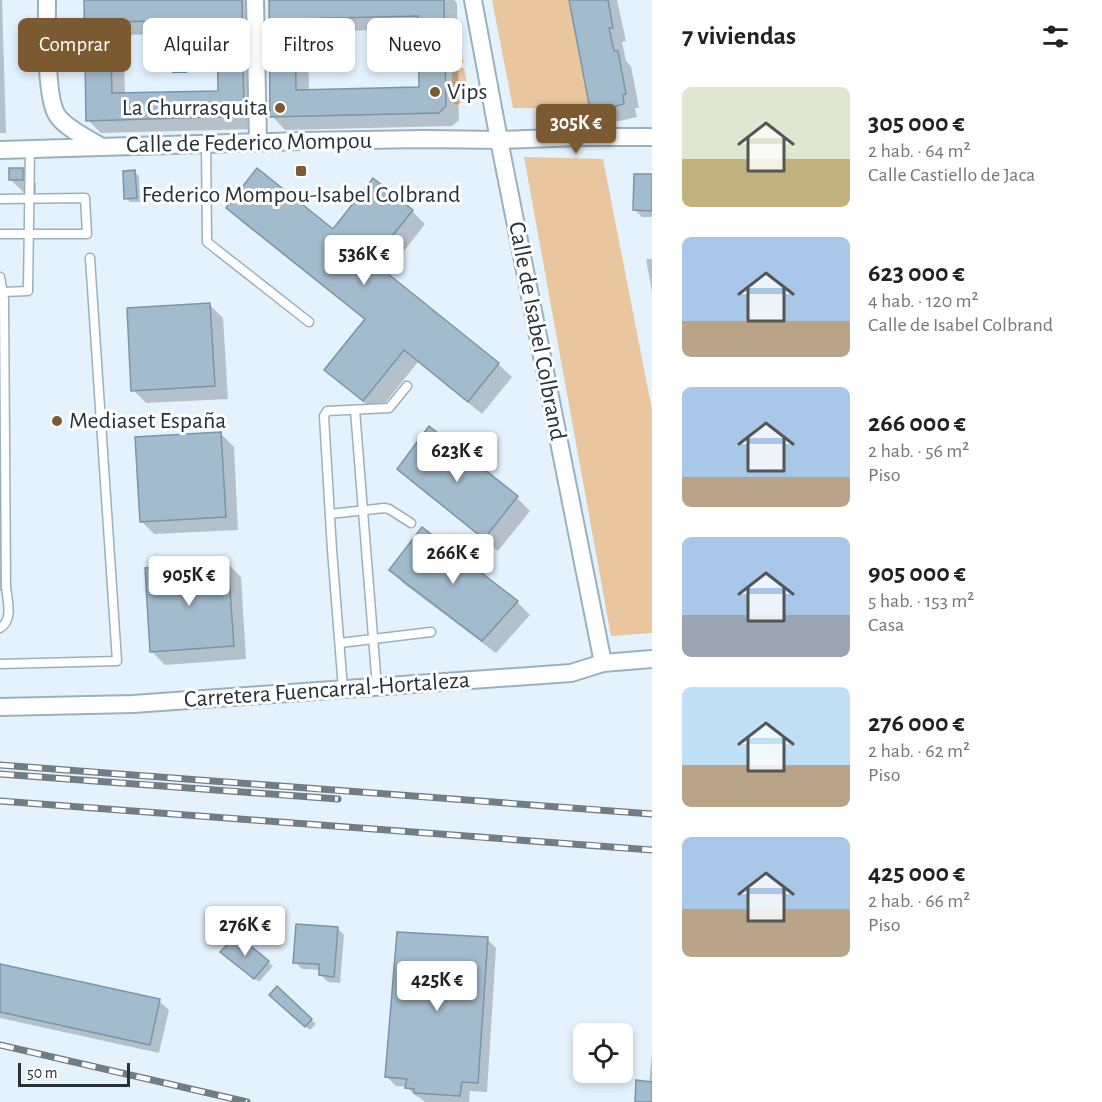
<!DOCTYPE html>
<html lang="es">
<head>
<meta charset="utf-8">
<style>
	:root { --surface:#fff; --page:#f6f6f6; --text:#222; --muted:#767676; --accent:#7b5a31 }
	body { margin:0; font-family:"Alegreya Sans",sans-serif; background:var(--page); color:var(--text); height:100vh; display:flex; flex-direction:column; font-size:22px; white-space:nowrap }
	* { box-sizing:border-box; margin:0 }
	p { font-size:20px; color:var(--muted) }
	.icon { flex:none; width:33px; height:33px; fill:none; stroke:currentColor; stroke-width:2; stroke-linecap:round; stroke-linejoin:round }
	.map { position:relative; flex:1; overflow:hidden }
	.details { display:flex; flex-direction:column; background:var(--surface); width:450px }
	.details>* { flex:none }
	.banner { position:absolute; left:18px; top:18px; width:543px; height:54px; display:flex; gap:12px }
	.fabs { position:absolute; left:573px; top:1023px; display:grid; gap:12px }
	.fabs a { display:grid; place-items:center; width:60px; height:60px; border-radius:9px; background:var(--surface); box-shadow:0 3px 9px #0003; font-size:30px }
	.scale { position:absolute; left:18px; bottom:15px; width:112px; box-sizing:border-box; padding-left:6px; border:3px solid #273138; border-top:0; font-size:16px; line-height:21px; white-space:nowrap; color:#273138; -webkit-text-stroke:4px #fff; paint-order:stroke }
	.price { position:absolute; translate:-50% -51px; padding:0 14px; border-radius:6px; background:#fff; color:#222; font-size:20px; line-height:39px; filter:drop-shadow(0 2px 3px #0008) }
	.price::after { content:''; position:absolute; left:50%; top:36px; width:18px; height:14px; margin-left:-9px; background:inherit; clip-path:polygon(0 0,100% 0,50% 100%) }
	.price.active { background:var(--accent); color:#fff }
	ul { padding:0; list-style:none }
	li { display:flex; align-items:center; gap:18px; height:150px; padding:0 30px }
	li span { display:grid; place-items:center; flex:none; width:168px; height:120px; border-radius:9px; color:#555 }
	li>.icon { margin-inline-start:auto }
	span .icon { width:72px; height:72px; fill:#fffc; stroke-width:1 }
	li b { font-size:26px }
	h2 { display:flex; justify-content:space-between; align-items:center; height:72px; padding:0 30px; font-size:26px }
	.chip { padding:0 21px; border-radius:9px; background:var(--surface); box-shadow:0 3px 9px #0003; font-size:21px; line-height:54px }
	.chip.active { background:var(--accent); color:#fff }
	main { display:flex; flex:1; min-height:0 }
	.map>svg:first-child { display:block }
	.green { fill:#e9c69d }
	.water { fill:#5d9ac0 }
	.shadow { fill:#0003; fill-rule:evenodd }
	.building { fill:#a3bccd; stroke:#7c94a5; stroke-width:1.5; fill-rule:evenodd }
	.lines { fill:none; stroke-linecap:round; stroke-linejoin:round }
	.lane-casing { stroke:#98b1c1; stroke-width:11 }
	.street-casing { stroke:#98b1c1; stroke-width:20 }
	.lane { stroke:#fff; stroke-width:8 }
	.street { stroke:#fff; stroke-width:16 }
	.rail-casing { stroke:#717d85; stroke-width:7 }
	.rail { stroke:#fff; stroke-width:4.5; stroke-dasharray:14; stroke-linecap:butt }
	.poi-dot { fill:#7b5a31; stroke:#fff; stroke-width:2 }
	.labels { text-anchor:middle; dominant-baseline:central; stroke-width:6; stroke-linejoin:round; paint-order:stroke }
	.poi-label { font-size:24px; fill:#273138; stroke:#fff; text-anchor:start }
	.street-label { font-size:24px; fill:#273138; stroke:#fff }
</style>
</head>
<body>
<main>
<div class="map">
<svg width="652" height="1102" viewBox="0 0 652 1102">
	<rect width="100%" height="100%" fill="#e3f2fd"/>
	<!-- green -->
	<g class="green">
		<polygon points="492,0 569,0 590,109 513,108"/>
		<polygon points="451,32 457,32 464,63 451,63"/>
		<path d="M452,68H464C467,81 468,91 461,103L456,105L452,101Z"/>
		<polygon points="524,157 603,159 652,410 652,633 611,636"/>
	</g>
	<!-- water -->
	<g class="water">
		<polygon points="340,38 341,70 325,71 324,39"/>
		<rect x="172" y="44" width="15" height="29"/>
	</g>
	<!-- shadow -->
	<g class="shadow">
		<polygon points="0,0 2,0 6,133 0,133"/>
		<path d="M86,0H247L257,129L101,133L88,120ZM218,33L219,92L125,94L123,35Z"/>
		<path d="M270,0H454L457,3L459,120L452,126L285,130L272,116ZM420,29L421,89L309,91L308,32Z"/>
		<polygon points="571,0 617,0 626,41 622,42 626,61 631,66 639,108 635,108 637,117 619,121 605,121 592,108"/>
		<polygon points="23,169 36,183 36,193 24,193 11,180"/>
		<polygon points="134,172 139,176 140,202 130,202 126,198"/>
		<polygon points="652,176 652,217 642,217 635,210"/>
		<polygon points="228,208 333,231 412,211 425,224 386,274 498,364 512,377 482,414 418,362 377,413 340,383 326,370 366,321 241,221"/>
		<polygon points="646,259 652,259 652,292"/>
		<polygon points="210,305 223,318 228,399 146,403 133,390"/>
		<polygon points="429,428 517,498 530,511 498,551 412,482 399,469"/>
		<polygon points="221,434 234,447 238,530 154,534 141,521"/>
		<polygon points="0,448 2,451 5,591 0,591"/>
		<polygon points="227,563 241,577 246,659 165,665 152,652"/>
		<polygon points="391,570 517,602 530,615 496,653 404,584"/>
		<polygon points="337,928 344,935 340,983 328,982 321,975 321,970 302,969 295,962"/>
		<polygon points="237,937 273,966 259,982 227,957"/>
		<polygon points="487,939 496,948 487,1092 470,1091 469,1102 425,1102 419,1097 416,1096 407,1087 396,1086 387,1077"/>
		<polygon points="0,966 159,1001 169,1010 159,1053 0,1018"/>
		<polygon points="277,989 316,1024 310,1030 275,999"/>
		<polygon points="652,1052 652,1102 636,1102 649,1083"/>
	</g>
	<!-- building -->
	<g class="building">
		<path d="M84,0H242L244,116L86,121ZM217,20L218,91L112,93L110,22Z"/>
		<path d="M269,0H444L446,106L439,113L270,117ZM418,16L419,87L296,90L295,19Z"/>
		<polygon points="569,0 608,0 613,28 609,28 614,51 618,51 626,94 623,95 624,104 605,109 590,109"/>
		<rect x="9" y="168" width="14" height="12"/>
		<polygon points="257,168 333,229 373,178 413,210 372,261 499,363 468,402 404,350 363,401 324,370 365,319 226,208"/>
		<polygon points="135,170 137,198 124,199 123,171"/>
		<polygon points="634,174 652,174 652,211 633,210"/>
		<polygon points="210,303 215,386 131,391 127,308"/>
		<polygon points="429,426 518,496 484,539 397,469"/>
		<polygon points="221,432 226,517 140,522 135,437"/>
		<polygon points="422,527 518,601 482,641 389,570"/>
		<polygon points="228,562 234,646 150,652 145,568"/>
		<polygon points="296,924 338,927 334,977 319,975 319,964 293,963"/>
		<polygon points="397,932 488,937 478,1083 462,1082 460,1096 414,1093 414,1089 405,1088 407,1079 385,1077"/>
		<polygon points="237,935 269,961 254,979 220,952"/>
		<polygon points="0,964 160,999 150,1045 0,1012"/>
		<polygon points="277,986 312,1019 305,1027 269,995"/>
		<polygon points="636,1080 652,1082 652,1102 635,1102"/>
	</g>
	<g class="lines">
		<defs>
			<g id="lane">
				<polyline points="206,144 207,242 309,322"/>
				<polyline points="0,199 85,198 87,234 0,234"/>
				<path d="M0,277L4,299L6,586C7,600 14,620 0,628"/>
				<polyline points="3,292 28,291 30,149"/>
				<polyline points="355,410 377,687"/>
				<polyline points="330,514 384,508 389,509 411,523"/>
				<polyline points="340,643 431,632"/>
				<polyline points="0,664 117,661 90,258"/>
				<polyline points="343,689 332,550 324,416 327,411 389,408 407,386"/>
			</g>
			<g id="street">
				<path d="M47,0C47,24 45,97 57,115C65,128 89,139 102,147"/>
				<polyline points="255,0 258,142"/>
				<polyline points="473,0 499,140 603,663"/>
				<polyline points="0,150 302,141 424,139 499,140 579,137 652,137"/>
				<polyline points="0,707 133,704 571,673 603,663 652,659"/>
			</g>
		</defs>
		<!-- lane casing -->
		<use href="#lane" class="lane-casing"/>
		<!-- street casing -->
		<use href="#street" class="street-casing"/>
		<!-- lane -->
		<use href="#lane" class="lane"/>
		<!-- street -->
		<use href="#street" class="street"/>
		<defs>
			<g id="rail">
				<polyline points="0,765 652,814"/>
				<polyline points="0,774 338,799"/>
				<polyline points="0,801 652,850"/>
				<polyline points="0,1045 247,1102"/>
			</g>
		</defs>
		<!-- rail casing -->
		<use href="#rail" class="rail-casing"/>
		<!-- rail -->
		<use href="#rail" class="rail"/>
	</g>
	<!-- markers -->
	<g class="poi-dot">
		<circle cx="435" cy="92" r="6"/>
		<circle cx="280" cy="108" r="6"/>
		<rect x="295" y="165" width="12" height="12" rx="3"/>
		<circle cx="57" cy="421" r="6"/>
	</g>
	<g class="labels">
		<!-- poi labels -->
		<g class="poi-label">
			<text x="447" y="92">Vips</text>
			<text x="268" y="108" text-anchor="end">La Churrasquita</text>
			<text x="301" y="195" text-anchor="middle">Federico Mompou-Isabel Colbrand</text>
			<text x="69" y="421">Mediaset España</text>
		</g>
		<!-- street labels -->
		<g class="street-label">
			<text transform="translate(249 143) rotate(-1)">Calle de Federico Mompou</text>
			<text transform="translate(537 331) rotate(79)">Calle de Isabel Colbrand</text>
			<text transform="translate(327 690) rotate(-4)">Carretera Fuencarral-Hortaleza</text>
		</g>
	</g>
</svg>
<div class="fabs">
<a><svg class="icon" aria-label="locate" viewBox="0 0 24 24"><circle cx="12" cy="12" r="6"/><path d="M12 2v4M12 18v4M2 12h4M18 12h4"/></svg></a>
</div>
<div class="scale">50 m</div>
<b class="price active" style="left:576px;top:155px">305K €</b>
<b class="price" style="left:364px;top:286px">536K €</b>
<b class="price" style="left:457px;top:483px">623K €</b>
<b class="price" style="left:453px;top:585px">266K €</b>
<b class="price" style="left:189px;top:607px">905K €</b>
<b class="price" style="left:245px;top:957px">276K €</b>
<b class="price" style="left:437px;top:1012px">425K €</b>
<div class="banner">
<a class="chip active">Comprar</a>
<a class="chip">Alquilar</a>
<a class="chip">Filtros</a>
<a class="chip">Nuevo</a>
</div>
</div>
<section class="details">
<h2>7 viviendas<svg class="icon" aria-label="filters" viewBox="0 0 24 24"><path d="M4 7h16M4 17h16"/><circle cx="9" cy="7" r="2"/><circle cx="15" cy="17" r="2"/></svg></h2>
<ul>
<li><span style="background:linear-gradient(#dfe7d0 60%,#c2b280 0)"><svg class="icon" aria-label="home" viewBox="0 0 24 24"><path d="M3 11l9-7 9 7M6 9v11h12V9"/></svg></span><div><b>305 000 €</b><p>2 hab. · 64 m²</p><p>Calle Castiello de Jaca</p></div></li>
<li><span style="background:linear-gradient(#a9c7e8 70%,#b9a48a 0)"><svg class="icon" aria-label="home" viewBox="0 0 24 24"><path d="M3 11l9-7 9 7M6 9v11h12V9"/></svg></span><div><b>623 000 €</b><p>4 hab. · 120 m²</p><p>Calle de Isabel Colbrand</p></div></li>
<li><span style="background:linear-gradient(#a9c7e8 75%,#b9a48a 0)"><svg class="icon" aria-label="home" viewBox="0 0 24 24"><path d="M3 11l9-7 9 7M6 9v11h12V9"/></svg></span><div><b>266 000 €</b><p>2 hab. · 56 m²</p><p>Piso</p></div></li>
<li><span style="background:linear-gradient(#a9c7e8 65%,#9aa5b1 0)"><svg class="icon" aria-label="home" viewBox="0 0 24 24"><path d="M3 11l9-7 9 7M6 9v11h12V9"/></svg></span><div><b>905 000 €</b><p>5 hab. · 153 m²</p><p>Casa</p></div></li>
<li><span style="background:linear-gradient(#bfe0f5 65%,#b9a48a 0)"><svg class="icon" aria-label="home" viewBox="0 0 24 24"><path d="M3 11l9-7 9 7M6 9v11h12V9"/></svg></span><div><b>276 000 €</b><p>2 hab. · 62 m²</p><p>Piso</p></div></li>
<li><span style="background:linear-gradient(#a9c7e8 60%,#b9a48a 0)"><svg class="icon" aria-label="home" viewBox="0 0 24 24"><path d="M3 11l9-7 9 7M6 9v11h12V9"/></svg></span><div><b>425 000 €</b><p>2 hab. · 66 m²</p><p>Piso</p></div></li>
</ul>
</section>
</main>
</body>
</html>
